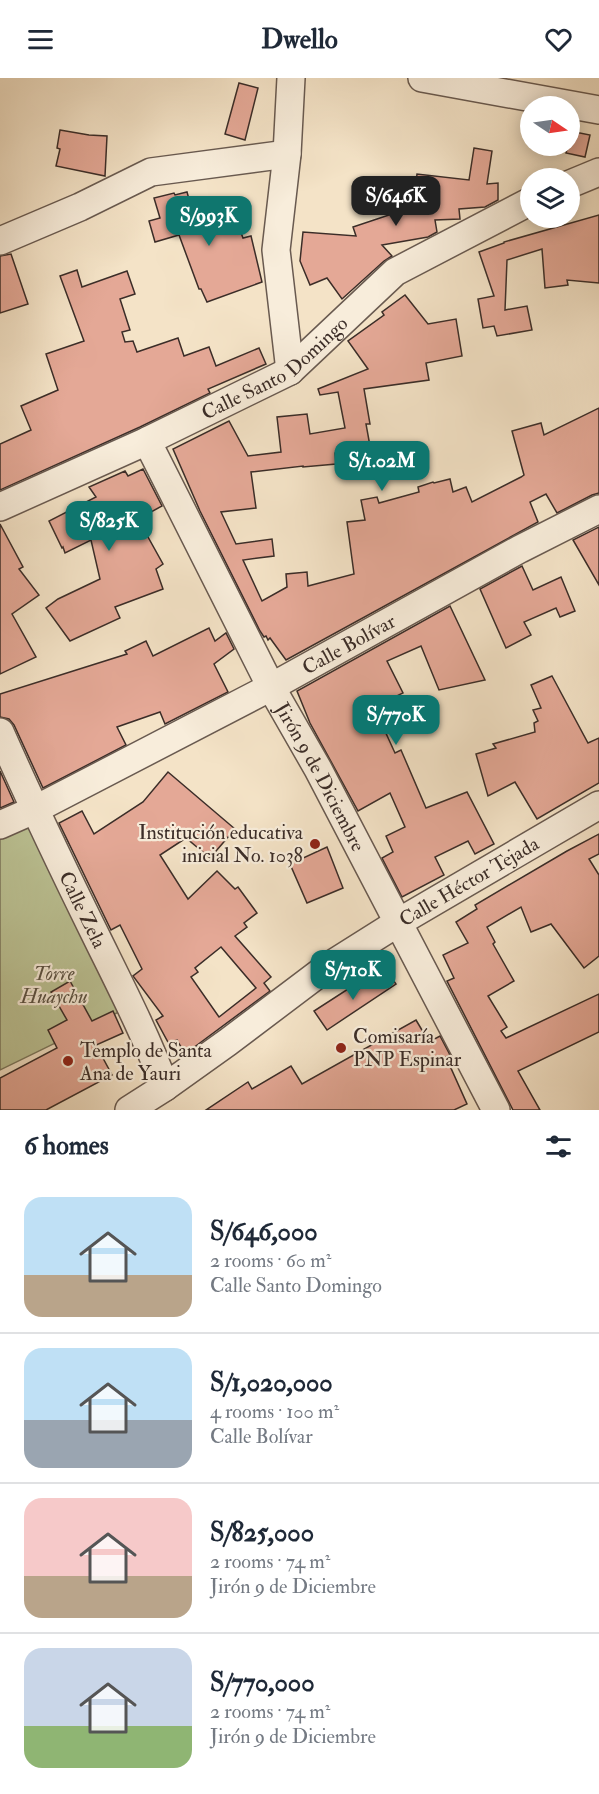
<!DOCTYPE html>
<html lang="en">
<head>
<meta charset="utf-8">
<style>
	:root { --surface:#fff; --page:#f6f6f7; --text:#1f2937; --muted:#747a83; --line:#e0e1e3; --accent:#0f766e }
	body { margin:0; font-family:"IM FELL Double Pica",serif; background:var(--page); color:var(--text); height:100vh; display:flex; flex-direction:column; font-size:22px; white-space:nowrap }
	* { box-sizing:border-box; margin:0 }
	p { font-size:20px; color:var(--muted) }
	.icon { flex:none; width:33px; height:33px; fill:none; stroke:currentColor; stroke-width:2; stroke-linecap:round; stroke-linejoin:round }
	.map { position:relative; height:1032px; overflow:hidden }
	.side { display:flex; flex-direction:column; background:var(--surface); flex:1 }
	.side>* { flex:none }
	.needle { width:39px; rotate:103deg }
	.tools { position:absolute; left:520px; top:18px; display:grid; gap:12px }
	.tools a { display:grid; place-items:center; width:60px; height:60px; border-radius:50%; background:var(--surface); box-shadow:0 3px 15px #0003; font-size:30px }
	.price { position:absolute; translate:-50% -51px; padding:0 14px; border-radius:12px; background:var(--accent); color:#fff; font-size:20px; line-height:39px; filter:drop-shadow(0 2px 3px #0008) }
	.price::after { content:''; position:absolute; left:50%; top:36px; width:18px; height:14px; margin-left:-9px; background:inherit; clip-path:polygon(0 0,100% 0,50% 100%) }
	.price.selected { background:#222; color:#fff }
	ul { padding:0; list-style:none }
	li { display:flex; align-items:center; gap:18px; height:150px; padding:0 24px }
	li+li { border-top:2px solid var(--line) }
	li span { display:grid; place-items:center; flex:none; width:168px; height:120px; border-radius:18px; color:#555 }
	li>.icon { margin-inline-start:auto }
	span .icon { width:72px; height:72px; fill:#fffc; stroke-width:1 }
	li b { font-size:26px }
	h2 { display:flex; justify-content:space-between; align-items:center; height:72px; padding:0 24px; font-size:26px }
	header { display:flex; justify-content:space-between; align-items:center; height:78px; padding:0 24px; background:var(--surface); font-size:27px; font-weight:800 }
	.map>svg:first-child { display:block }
	.green { fill:#bcc395; stroke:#7c785e; stroke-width:1.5 }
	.building { fill:#e4a896; stroke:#3b2d28; stroke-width:1.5; fill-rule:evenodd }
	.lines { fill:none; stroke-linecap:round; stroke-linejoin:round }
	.minor-casing { stroke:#695a50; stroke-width:30 }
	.minor { stroke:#f8eddb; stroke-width:27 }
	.poi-dot { fill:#8f2418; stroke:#f8eddb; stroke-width:2 }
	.labels { text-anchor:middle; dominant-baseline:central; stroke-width:4.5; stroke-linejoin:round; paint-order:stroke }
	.street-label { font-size:20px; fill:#3b2d28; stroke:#f8eddb }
	.poi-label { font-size:20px; fill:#3b2d28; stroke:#f8eddb; text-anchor:start }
	.park-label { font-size:20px; font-style:italic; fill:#5b5243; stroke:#f8eddb }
</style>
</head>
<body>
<header><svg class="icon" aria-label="menu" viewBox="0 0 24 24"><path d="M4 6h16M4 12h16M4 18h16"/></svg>Dwello<svg class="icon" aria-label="heart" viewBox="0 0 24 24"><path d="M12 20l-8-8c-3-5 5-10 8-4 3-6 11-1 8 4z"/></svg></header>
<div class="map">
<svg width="599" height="1032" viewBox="0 0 599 1032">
	<rect width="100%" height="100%" fill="#f4e3c7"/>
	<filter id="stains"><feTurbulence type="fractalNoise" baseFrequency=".00333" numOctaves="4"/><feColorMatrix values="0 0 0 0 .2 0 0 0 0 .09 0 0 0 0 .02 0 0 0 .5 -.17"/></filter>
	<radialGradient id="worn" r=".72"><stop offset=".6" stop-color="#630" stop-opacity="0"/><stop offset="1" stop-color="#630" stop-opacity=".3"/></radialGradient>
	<!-- green -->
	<polygon class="green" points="30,741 125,931 0,992 0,755"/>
	<!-- building -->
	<g class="building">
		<polygon points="239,5 258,10 245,62 225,56"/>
		<polygon points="60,52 89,57 107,58 105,98 56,88 60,71 57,70"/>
		<polygon points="570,53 590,57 585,79 566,75 568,68 570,68"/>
		<polygon points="474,70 492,73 487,106 498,105 498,122 485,129 459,131 460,141 435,142 437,154 428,159 382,167 392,178 384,183 342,221 327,200 310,207 300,183 303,154 356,158 353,149 413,129 417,96 469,102"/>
		<polygon points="187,114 196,147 233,133 243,160 251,158 262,204 207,224 201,211 199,211 179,157 155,164 149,143 160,140 154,120 174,115 175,117"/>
		<polygon points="599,137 599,205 567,202 568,207 545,210 542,171 507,182 505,232 527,228 532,252 497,258 494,248 483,250 478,221 494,218 479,174 504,165 504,164"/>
		<polygon points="11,176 28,226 0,235 0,178"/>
		<polygon points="77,192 82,209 127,193 135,216 120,221 130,252 122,254 125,264 133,263 137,274 178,260 184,278 209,269 216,288 259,270 266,286 208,311 210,315 140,349 0,412 0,366 31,352 21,328 58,312 46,276 84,263 60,198"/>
		<polygon points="405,217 428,246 456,241 462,278 426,285 429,302 364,311 370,346 366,346 370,368 335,375 336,386 303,389 303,388 251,394 256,430 221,434 236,466 272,461 274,478 243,482 262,523 287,509 286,496 307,494 308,508 354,496 347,444 365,442 361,422 377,419 379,425 419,414 418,409 433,404 434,405 450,401 453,414 466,409 472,424 521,399 524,397 512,353 541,345 544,357 599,330 599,415 592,417 557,435 546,416 530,424 538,444 286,582 270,560 268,562 266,558 264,559 260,553 200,433 173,371 229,343 248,378 281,374 277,339 307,336 310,356 345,350 338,314 320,317 318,311 368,291 348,263 384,237 382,234"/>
		<polygon points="143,391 162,428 138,441 163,486 156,491 163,511 115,529 120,540 70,563 46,530 58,521 100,501 91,462 65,475 63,469 62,470 49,443 96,419 89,409 125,393 128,398"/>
		<polygon points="0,446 23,489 19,491 39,517 12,536 36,579 0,596"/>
		<polygon points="599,449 599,507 573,462"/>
		<polygon points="522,488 533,512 561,499 575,533 560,539 556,530 524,544 531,557 506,570 480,511"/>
		<polygon points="450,528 485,602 439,612 421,568 387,583 403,615 374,629 395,675 401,672 426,730 467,714 494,766 475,776 468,763 435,779 444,797 402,819 382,780 393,774 386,758 405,749 390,715 358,733 310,645 297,613"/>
		<polygon points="209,550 215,563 226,555 234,571 214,586 228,614 165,646 160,634 117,649 126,667 43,710 14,647 9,641 0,639 0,616 127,576 125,573 146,563 153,578"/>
		<polygon points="552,598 588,665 599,660 599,705 537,741 515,704 488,718 476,676 496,670 493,666 535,654 534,645 538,643 533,632 541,630 531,607"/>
		<polygon points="0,693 14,724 0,730"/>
		<path d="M168,694L235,751L210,780L186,760L160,777L188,821L217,793L235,811L238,809L257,835L244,845L247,849L235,858L271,899L264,905L270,913L185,976L177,962L169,966L156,942L163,938L133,898L142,891L120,847L111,852L59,745L82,733L94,756L143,724ZM221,869L256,910L219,939L191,899L198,894L195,890Z"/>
		<polygon points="599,756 599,776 589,781 599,797 599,878 584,890 551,846 531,854 521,829 487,849 495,864 493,866 514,903 488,918 507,949 501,953 506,960 599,916 599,954 518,993 540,1032 513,1032 447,903 454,900 443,877 468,865 456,844 477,831 475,827 567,773"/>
		<polygon points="327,769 343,810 307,825 290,786"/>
		<polygon points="386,892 396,906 327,952 314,933 348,911 352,916"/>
		<polygon points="70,903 92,943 113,933 123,955 96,967 112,997 46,1032 0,1032 0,1000 57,970 48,952 67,942 51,914"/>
		<polygon points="416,942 429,964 440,958 450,977 446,979 467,1026 454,1032 206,1032 248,1004 252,1011 291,988 302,1006"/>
	</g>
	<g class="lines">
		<defs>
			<g id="minor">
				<polyline points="422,0 599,32"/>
				<polyline points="570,106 599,94"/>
				<polyline points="0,163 80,129 151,94 287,76"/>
				<polyline points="290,293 276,172 287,76 291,0"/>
				<path id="s1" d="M147,363L271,609L318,691L496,1032"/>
				<path id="s2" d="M0,429L147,363L290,293L395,194L531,123"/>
				<path id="s3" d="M0,654C30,722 62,789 95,856C120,907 146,957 165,1009"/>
				<path id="s4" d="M0,747L34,732L271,609L520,471L599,431"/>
				<path id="s5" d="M129,1032L165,1009L228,964L326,890L399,844L599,727"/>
			</g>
		</defs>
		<!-- minor casing -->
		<use href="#minor" class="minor-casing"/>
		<!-- minor -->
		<use href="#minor" class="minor"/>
	</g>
	<!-- markers -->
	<g class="poi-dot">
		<circle cx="315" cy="766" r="6"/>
		<circle cx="341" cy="970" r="6"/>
		<circle cx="68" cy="983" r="6"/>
	</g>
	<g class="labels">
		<!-- street labels -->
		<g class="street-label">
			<text stroke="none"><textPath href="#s2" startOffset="309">Calle Santo Domingo</textPath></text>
			<text stroke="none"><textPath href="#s4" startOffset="393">Calle Bolívar</textPath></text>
			<text stroke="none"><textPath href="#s1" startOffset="378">Jirón 9 de Diciembre</textPath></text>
			<text stroke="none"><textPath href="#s5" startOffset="410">Calle Héctor Tejada</textPath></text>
			<text stroke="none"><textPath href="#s3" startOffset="196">Calle Zela</textPath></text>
		</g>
		<!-- poi labels -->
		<g class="poi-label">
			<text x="303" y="754" text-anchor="end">Institución educativa<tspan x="303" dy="23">inicial No. 1038</tspan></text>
			<text x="353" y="958">Comisaría<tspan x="353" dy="23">PNP Espinar</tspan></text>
			<text x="80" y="972">Templo de Santa<tspan x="80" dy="23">Ana de Yauri</tspan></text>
		</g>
		<!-- park labels -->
		<g class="park-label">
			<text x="54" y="895">Torre<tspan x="54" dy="23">Huaychu</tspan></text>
		</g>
	</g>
	<rect width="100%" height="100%" filter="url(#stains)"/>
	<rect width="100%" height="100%" fill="url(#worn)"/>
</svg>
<div class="tools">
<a><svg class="needle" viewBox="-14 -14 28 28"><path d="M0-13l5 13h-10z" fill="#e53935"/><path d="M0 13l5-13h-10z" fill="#747a83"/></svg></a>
<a><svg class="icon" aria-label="layers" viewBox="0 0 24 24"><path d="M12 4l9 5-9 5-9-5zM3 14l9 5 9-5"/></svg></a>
</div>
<b class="price selected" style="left:396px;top:149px">S/646K</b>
<b class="price" style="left:209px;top:169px">S/993K</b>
<b class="price" style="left:382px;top:414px">S/1.02M</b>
<b class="price" style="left:109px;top:474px">S/825K</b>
<b class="price" style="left:396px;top:668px">S/770K</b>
<b class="price" style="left:353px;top:923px">S/710K</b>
</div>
<section class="side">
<h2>6 homes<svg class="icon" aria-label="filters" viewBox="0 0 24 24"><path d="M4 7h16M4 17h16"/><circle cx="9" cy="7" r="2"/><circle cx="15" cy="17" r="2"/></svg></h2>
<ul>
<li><span style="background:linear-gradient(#bfe0f5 65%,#b9a48a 0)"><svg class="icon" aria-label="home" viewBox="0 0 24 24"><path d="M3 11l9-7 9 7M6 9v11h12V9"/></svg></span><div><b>S/646,000</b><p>2 rooms · 60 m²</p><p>Calle Santo Domingo</p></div></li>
<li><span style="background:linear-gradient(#bfe0f5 60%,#9aa5b1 0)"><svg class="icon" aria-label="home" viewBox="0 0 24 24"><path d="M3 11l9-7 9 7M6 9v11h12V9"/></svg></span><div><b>S/1,020,000</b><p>4 rooms · 100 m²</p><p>Calle Bolívar</p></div></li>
<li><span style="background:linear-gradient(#f6c9c9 65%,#b9a48a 0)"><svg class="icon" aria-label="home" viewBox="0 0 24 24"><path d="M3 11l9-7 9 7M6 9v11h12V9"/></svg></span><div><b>S/825,000</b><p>2 rooms · 74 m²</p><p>Jirón 9 de Diciembre</p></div></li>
<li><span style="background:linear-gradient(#c9d6e8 65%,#8fb573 0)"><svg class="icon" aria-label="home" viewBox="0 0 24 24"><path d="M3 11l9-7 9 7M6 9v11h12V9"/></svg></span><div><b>S/770,000</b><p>2 rooms · 74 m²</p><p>Jirón 9 de Diciembre</p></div></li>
</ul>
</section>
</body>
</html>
